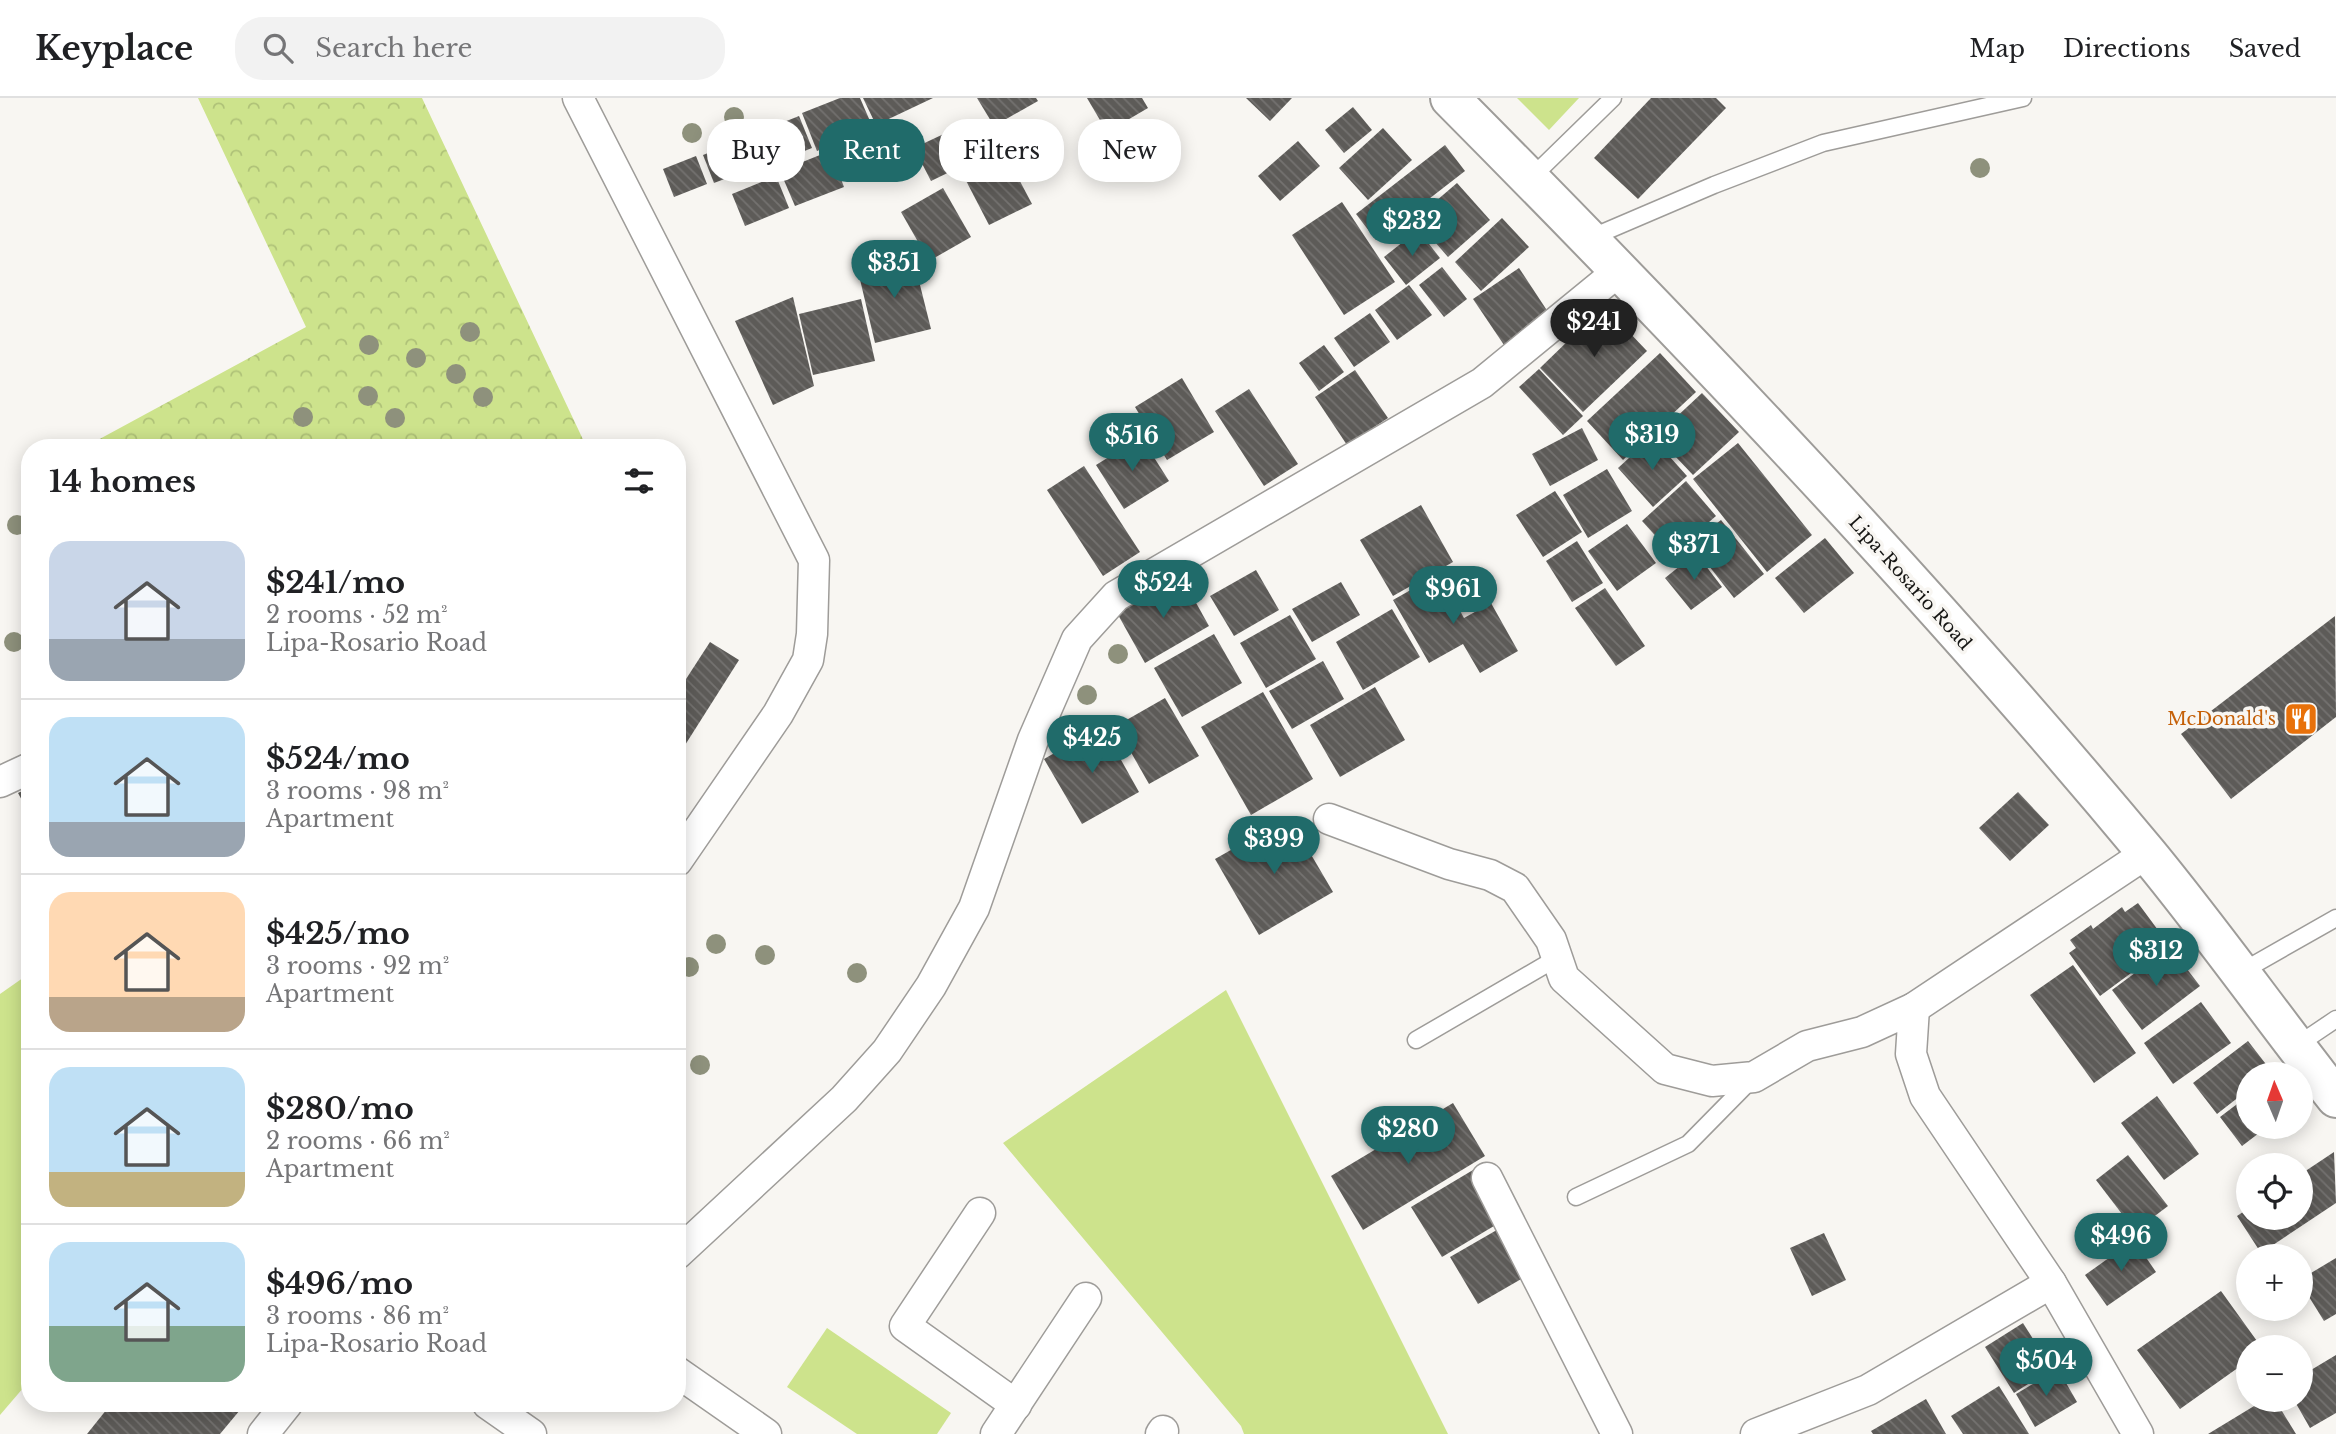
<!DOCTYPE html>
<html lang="en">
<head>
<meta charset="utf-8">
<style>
	:root { --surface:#fff; --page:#f2f2f2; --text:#202124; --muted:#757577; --line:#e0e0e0; --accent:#206b6a }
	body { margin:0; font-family:"Libre Baskerville",serif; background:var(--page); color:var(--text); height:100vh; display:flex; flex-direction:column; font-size:26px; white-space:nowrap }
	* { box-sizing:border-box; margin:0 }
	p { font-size:23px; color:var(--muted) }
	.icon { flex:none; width:38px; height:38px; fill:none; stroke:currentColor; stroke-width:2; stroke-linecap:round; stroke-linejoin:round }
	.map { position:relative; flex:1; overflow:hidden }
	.side { position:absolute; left:21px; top:341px; width:665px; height:973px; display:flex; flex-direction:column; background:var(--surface); border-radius:28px; box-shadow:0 4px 18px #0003 }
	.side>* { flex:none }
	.hud { position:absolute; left:707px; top:21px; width:665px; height:63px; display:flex; gap:14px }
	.needle { width:46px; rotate:358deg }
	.tools { position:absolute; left:2236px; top:964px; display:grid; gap:14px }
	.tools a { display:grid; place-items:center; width:77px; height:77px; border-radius:50%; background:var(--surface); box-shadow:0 4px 18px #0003; font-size:35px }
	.price { position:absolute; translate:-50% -60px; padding:0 16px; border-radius:24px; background:var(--accent); color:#fff; font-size:23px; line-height:46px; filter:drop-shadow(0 2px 4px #0008) }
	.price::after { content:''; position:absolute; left:50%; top:42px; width:21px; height:16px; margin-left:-10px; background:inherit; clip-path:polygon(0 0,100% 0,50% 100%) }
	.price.current { background:#222; color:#fff }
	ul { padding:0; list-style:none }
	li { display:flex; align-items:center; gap:21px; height:175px; padding:0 28px }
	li+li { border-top:2px solid var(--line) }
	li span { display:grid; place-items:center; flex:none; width:196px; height:140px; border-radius:21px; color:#555 }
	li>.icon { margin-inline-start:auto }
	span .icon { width:84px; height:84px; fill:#fffc; stroke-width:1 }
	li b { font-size:30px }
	h2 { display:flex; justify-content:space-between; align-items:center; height:84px; padding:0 28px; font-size:30px }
	.chip { padding:0 24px; border-radius:28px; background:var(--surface); box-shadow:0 4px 18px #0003; font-size:24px; line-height:63px }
	.chip.current { background:var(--accent); color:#fff }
	header { display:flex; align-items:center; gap:42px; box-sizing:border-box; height:98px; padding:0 35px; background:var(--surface); border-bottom:2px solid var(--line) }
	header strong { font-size:33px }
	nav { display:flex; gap:38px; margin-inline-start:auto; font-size:24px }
	.search { width:490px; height:63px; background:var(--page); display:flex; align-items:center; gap:18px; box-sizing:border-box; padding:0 24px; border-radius:28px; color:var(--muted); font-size:26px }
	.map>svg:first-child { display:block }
	.green { fill:#cde38c }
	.forest { fill:url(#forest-crowns) }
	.building { fill:url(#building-back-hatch) }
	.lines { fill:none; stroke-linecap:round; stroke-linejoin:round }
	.service-casing { stroke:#9e9c99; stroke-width:19 }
	.minor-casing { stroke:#9e9c99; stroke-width:33 }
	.primary-casing { stroke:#9e9c99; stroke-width:42 }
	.service { stroke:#fff; stroke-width:16 }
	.minor { stroke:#fff; stroke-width:30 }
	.primary { stroke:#fff; stroke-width:38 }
	.tree { fill:#8e917c }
	.labels { text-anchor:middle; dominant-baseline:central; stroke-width:7; stroke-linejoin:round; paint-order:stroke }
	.street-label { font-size:18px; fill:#161614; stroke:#f8f6f2 }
	.food-label { font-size:18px; fill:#c56008; stroke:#f8f6f2; text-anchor:end }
</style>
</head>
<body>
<header>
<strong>Keyplace</strong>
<div class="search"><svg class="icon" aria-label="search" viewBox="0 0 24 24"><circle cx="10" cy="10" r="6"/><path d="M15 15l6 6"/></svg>Search here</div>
<nav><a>Map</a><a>Directions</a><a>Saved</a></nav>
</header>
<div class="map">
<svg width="2336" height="1336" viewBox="0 0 2336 1336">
	<defs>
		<pattern id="forest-crowns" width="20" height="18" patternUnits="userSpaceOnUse" patternTransform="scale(1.75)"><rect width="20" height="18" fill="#cde38c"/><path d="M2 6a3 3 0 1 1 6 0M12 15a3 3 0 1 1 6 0" fill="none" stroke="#afc278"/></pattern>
		<pattern id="building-back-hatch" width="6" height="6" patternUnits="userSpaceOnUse" patternTransform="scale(1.75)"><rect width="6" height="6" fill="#5d5b58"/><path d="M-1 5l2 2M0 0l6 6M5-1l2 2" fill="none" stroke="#747270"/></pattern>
	</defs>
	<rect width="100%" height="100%" fill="#f8f6f2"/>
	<!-- green -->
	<g class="green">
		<polygon points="1517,0 1579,0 1549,32"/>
		<polygon points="30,875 30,1282 0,1317 0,896"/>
		<polygon points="1226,892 1448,1336 1244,1336 1241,1328 1003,1045"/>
		<polygon points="827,1230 951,1315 937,1336 857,1336 787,1289"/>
	</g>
	<!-- forest -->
	<polygon class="forest" points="198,0 422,0 587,350 83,350 306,229"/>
	<!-- building -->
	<g class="building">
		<polygon points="840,0 860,0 873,30 817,53 802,15"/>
		<polygon points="863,0 933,0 876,27"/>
		<polygon points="977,0 1036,0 1038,3 994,28"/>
		<polygon points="1087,0 1142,0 1148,10 1107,34"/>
		<polygon points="1246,0 1292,0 1270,23"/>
		<polygon points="1651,0 1716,0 1726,10 1638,101 1594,60"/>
		<polygon points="1353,9 1372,32 1344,55 1325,32"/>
		<polygon points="799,18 812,50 767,68 754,36"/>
		<polygon points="900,22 912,51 886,61 874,32"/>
		<polygon points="1383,30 1412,62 1368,102 1339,70"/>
		<polygon points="950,33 966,66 931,83 914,50"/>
		<polygon points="745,40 756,69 714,85 703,57"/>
		<polygon points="1298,43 1320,68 1280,103 1258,78"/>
		<polygon points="1445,47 1465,73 1376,142 1356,116"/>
		<polygon points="1003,51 1032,106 989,127 961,73"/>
		<polygon points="830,53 844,89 795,108 780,73"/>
		<polygon points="696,58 707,86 674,99 663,71"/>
		<polygon points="776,78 789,110 745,128 732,96"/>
		<polygon points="1457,85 1490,122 1448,159 1415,121"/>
		<polygon points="943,90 971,139 929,163 901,114"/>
		<polygon points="1342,104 1395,184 1344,217 1292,137"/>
		<polygon points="1502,120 1529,149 1481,193 1455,164"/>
		<polygon points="1418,132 1440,160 1406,187 1384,159"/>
		<polygon points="913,159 931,231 875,245 858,173"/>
		<polygon points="1442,169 1467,201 1444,219 1419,187"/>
		<polygon points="1519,170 1550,217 1504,247 1473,201"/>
		<polygon points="1409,187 1432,217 1397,242 1375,212"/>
		<polygon points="793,199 814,288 773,307 735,223"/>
		<polygon points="861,201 875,263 813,277 799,216"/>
		<polygon points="1604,208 1647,253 1583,314 1540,270"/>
		<polygon points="1370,215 1390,244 1354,269 1334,240"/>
		<polygon points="1324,247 1344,274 1319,293 1299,265"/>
		<polygon points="1660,255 1696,294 1623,362 1587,323"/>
		<polygon points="1539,271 1583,318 1563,337 1519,289"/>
		<polygon points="1355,272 1388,320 1347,347 1315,299"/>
		<polygon points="1182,280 1214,334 1167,362 1135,309"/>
		<polygon points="1249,291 1298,366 1264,388 1215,313"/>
		<polygon points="1702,295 1739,334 1693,377 1656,338"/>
		<polygon points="1582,330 1598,362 1550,388 1532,356"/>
		<polygon points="1141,339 1169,383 1124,411 1096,367"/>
		<polygon points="1652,339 1687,378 1653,409 1618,370"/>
		<polygon points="1738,345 1812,437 1767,474 1693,381"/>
		<polygon points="1084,368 1140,454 1103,478 1047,392"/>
		<polygon points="1607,371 1632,413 1588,440 1563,397"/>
		<polygon points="1686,383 1716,418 1672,456 1642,423"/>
		<polygon points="1555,393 1582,434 1543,459 1516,417"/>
		<polygon points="1421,407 1453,464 1393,498 1360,442"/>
		<polygon points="1721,422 1764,476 1734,500 1691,445"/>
		<polygon points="1627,426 1656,465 1617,493 1588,453"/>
		<polygon points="1825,440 1854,475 1804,515 1775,480"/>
		<polygon points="1577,443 1603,485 1572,504 1546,463"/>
		<polygon points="1696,455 1722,489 1691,512 1665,480"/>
		<polygon points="1256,472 1279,512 1234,538 1210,498"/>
		<polygon points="1439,476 1464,520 1491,505 1518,553 1480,575 1463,546 1429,565 1393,502"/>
		<polygon points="1181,478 1209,528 1145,565 1117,515"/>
		<polygon points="1341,484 1360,517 1312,544 1292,511"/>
		<polygon points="1605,490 1645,548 1616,568 1575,510"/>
		<polygon points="1392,511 1420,559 1363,592 1336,544"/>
		<polygon points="1290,517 1316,561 1266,590 1240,545"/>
		<polygon points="2335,518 2336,619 2231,701 2181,636"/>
		<polygon points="1214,536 1242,585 1182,619 1154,570"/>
		<polygon points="710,544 739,562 680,655 677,595"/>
		<polygon points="1323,563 1344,601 1292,631 1269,593"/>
		<polygon points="1375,589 1405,642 1340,679 1310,627"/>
		<polygon points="1263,594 1313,681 1251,717 1201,629"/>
		<polygon points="1165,600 1199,658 1149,686 1116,628"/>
		<polygon points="1102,628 1139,694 1082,726 1044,661"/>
		<polygon points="30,689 30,717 18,695"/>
		<polygon points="2018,694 2049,727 2010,763 1979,730"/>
		<polygon points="1289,719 1333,794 1259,837 1215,761"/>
		<polygon points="2138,805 2169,847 2100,898 2069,855 2076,850 2070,842 2091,827 2093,831 2122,809 2125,814"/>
		<polygon points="2170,849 2200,888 2142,932 2112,892"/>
		<polygon points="2073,867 2136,955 2094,985 2030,897"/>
		<polygon points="2201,904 2231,945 2173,986 2144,945"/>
		<polygon points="2248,943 2272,974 2268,976 2249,976 2249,991 2217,1016 2193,985"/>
		<polygon points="2249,997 2249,1029 2267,1029 2242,1048 2220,1019"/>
		<polygon points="2157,998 2199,1056 2164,1082 2121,1025"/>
		<polygon points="1453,1005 1485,1058 1363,1132 1331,1078"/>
		<polygon points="2334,1054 2336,1105 2261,1155 2237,1118 2249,1110 2249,1120 2301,1120 2301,1076"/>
		<polygon points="2128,1057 2168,1108 2135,1133 2096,1082"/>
		<polygon points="1473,1072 1504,1122 1442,1159 1411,1109"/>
		<polygon points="1502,1129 1530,1176 1478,1206 1450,1159"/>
		<polygon points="1824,1135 1846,1182 1812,1198 1790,1150"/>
		<polygon points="2134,1142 2156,1174 2107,1208 2085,1177"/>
		<polygon points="2336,1160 2336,1216 2324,1223 2301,1186 2301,1181"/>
		<polygon points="2221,1193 2262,1250 2249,1250 2249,1262 2180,1311 2137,1252"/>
		<polygon points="2023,1225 2052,1271 2014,1295 1985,1249"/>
		<polygon points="2336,1257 2336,1315 2310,1330 2294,1302 2301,1302 2301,1278"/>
		<polygon points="2058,1271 2077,1304 2035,1329 2016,1296"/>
		<polygon points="1999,1288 2029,1336 1963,1336 1951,1318"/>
		<polygon points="1926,1301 1946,1336 1873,1336 1871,1333"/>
		<polygon points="2264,1302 2275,1302 2296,1336 2208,1336"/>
		<polygon points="111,1306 245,1306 220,1336 87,1336"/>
	</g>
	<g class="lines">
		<defs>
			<g id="service">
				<polyline points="1531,80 1613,0"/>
				<polyline points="1590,140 1714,87 1823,45 2023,0"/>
				<polyline points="2241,874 2336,820"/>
				<polyline points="1416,942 1557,860"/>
				<polyline points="2296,948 2336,921"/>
				<polyline points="1576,1099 1688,1046 1752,981"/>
			</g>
			<g id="minor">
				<polyline points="578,0 814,462 812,536 808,562 778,616 677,763"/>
				<polyline points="0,684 30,670"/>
				<polyline points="1329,721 1449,766 1490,777 1515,790 1551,842 1564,880 1665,971 1712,983 1754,979 1807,948 1862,934 1914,910 1911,956 1925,998 2051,1185 2138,1336"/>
				<polyline points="1914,910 2147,755"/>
				<polyline points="1487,1080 1617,1336"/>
				<polyline points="980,1115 905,1228 1016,1307"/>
				<polyline points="677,1156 844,1001 887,953 931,888 974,810 1033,642 1077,541 1116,498 1482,285 1620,172"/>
				<polyline points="677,1274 766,1336"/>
				<polyline points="488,1306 531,1336"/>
				<polyline points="263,1336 287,1306"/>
				<polyline points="996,1336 1086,1200"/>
				<polyline points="1161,1336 1163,1333"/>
				<polyline points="1756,1336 1868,1292 2051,1185"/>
			</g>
			<path id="primary" d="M1450,0C1691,243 1928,492 2147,755C2213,835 2272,919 2336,1000"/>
		</defs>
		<!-- service casing -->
		<use href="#service" class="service-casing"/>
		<!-- minor casing -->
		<use href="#minor" class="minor-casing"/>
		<!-- primary casing -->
		<use href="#primary" class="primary-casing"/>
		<!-- service -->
		<use href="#service" class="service"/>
		<!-- minor -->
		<use href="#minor" class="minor"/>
		<!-- primary -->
		<use href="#primary" class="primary"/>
	</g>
	<!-- trees -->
	<g class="tree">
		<circle cx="734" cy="19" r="10"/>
		<circle cx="692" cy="35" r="10"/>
		<circle cx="1980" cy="70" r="10"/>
		<circle cx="470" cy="234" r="10"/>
		<circle cx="369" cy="247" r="10"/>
		<circle cx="416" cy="260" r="10"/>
		<circle cx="456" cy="276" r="10"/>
		<circle cx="368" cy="298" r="10"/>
		<circle cx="483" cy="299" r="10"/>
		<circle cx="303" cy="319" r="10"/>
		<circle cx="395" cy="320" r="10"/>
		<circle cx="17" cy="427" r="10"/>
		<circle cx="14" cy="544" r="10"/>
		<circle cx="1118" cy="556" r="10"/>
		<circle cx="1087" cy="597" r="10"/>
		<circle cx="716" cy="846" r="10"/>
		<circle cx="765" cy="857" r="10"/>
		<circle cx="689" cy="869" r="10"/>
		<circle cx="857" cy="875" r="10"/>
		<circle cx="700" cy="967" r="10"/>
	</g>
	<!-- icons -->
	<defs>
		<symbol id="restaurant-square" viewBox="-11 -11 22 22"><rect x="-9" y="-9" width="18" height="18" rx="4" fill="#e8710a" stroke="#f8f6f2"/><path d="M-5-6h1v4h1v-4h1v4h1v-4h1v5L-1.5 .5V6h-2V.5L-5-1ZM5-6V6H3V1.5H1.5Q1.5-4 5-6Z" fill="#fff"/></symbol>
	</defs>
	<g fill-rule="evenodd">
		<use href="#restaurant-square" x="2282" y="602" width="38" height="38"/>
	</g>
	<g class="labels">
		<!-- street labels -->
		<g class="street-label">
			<text transform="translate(1910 485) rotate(48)">Lipa-Rosario Road</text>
		</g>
		<!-- food labels -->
		<g class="food-label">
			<text x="2276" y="621">McDonald's</text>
		</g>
	</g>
</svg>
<div class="tools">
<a><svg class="needle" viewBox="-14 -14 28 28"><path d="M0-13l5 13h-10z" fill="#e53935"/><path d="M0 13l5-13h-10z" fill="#757577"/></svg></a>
<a><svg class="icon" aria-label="locate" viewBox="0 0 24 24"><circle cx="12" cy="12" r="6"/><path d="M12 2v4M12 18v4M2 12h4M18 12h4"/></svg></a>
<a>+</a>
<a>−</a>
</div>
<b class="price" style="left:1412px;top:160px">$232</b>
<b class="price" style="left:894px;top:202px">$351</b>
<b class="price current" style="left:1594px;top:261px">$241</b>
<b class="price" style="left:1652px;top:374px">$319</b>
<b class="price" style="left:1132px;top:375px">$516</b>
<b class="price" style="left:1694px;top:484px">$371</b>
<b class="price" style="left:1163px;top:522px">$524</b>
<b class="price" style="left:1453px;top:528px">$961</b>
<b class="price" style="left:1092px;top:677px">$425</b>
<b class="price" style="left:1274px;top:778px">$399</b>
<b class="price" style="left:2156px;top:890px">$312</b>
<b class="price" style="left:1408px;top:1068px">$280</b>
<b class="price" style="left:2121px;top:1175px">$496</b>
<b class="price" style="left:2046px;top:1300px">$504</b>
<div class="hud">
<a class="chip">Buy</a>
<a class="chip current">Rent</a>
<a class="chip">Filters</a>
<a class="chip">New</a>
</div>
<section class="side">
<h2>14 homes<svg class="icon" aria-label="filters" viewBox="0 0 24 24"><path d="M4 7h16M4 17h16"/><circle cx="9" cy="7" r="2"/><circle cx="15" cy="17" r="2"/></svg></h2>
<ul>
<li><span style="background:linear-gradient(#c9d6e8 70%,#9aa5b1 0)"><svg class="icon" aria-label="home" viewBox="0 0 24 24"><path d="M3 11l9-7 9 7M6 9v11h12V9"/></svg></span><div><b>$241/mo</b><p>2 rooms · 52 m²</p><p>Lipa-Rosario Road</p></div></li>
<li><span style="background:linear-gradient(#bfe0f5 75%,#9aa5b1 0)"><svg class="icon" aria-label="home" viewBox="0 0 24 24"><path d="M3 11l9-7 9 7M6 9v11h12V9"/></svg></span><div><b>$524/mo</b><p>3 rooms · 98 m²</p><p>Apartment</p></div></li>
<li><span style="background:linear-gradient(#ffd9b3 75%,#b9a48a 0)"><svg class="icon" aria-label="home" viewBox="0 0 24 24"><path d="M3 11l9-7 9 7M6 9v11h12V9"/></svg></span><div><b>$425/mo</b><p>3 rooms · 92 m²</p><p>Apartment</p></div></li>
<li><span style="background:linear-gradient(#bfe0f5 75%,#c2b280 0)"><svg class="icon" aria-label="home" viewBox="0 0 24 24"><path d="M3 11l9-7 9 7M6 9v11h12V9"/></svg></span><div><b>$280/mo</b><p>2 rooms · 66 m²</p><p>Apartment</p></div></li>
<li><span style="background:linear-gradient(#bfe0f5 60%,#7fa58c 0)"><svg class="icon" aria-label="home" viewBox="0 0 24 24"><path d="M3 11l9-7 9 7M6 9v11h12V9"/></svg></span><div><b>$496/mo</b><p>3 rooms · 86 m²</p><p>Lipa-Rosario Road</p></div></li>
</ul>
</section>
</div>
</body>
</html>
